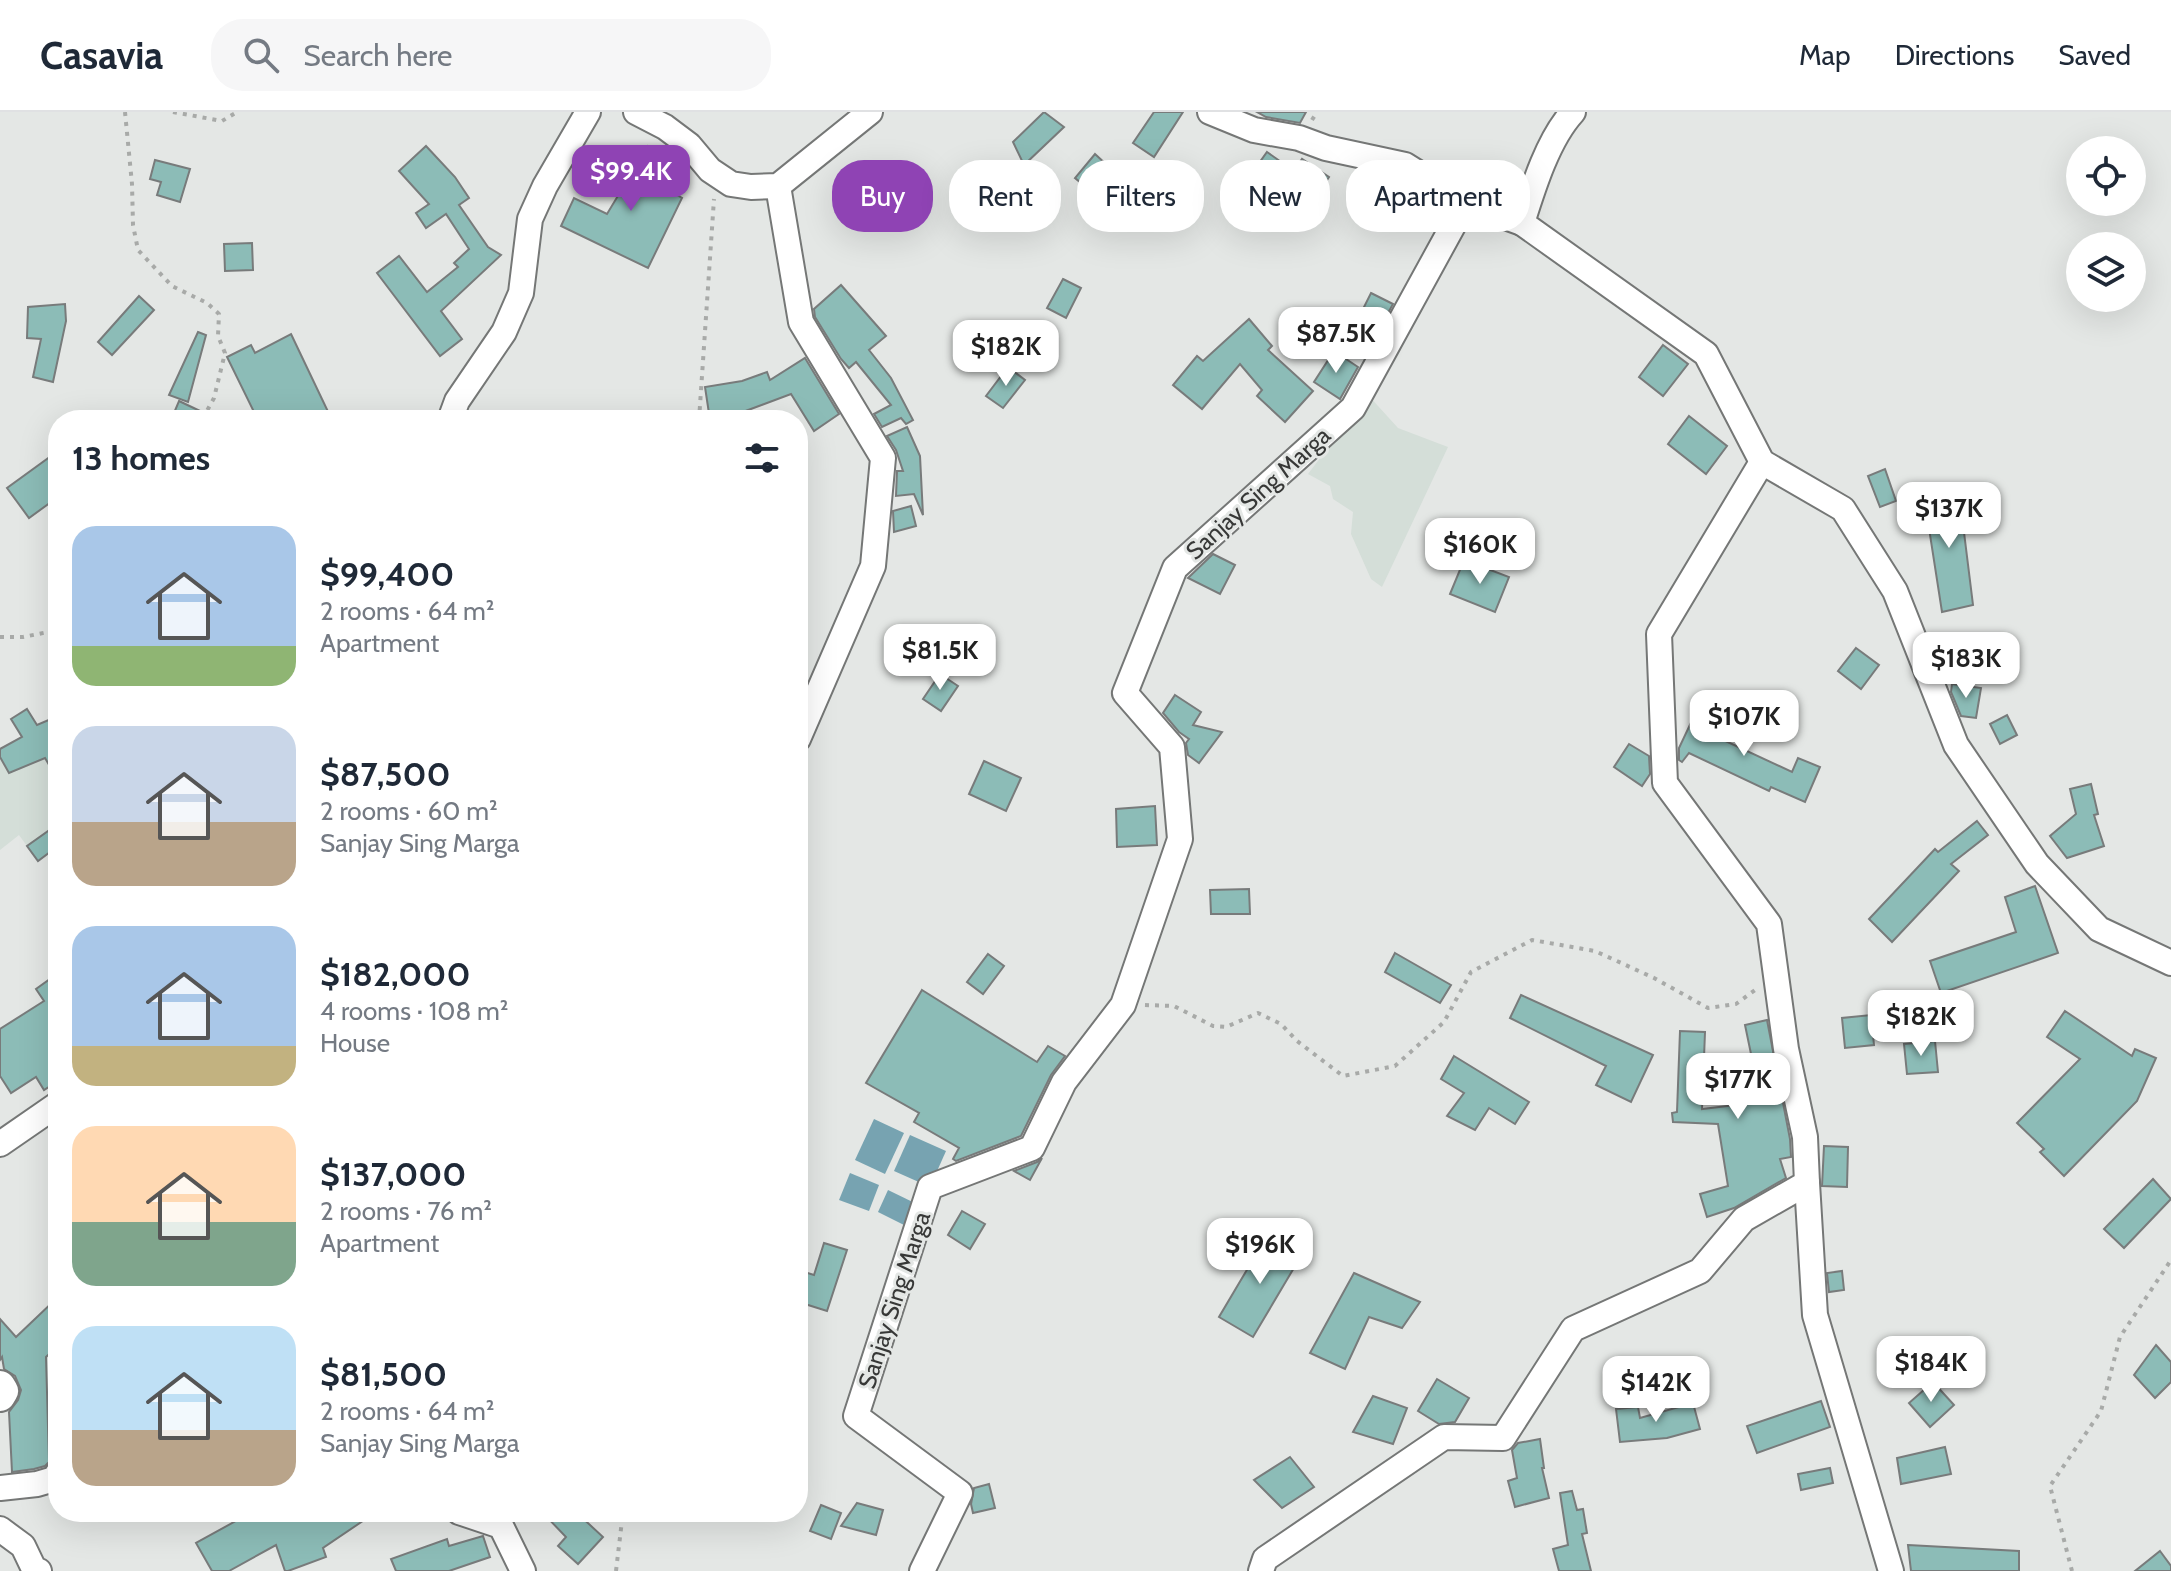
<!DOCTYPE html>
<html lang="en">
<head>
<meta charset="utf-8">
<style>
	:root { --surface:#fff; --page:#f6f6f7; --text:#1f2937; --muted:#747a83; --line:#e0e1e3; --accent:#8f43b4 }
	body { margin:0; font-family:Cabin,sans-serif; background:var(--page); color:var(--text); height:100vh; display:flex; flex-direction:column; font-size:30px; white-space:nowrap }
	* { box-sizing:border-box; margin:0 }
	p { font-size:26px; color:var(--muted) }
	.icon { flex:none; width:44px; height:44px; fill:none; stroke:currentColor; stroke-width:2; stroke-linecap:round; stroke-linejoin:round }
	.map { position:relative; flex:1; overflow:hidden }
	.side { position:absolute; left:48px; top:298px; width:760px; height:1112px; display:flex; flex-direction:column; background:var(--surface); border-radius:32px; box-shadow:0 8px 32px #0002 }
	.side>* { flex:none }
	.top-card { position:absolute; left:832px; top:48px; width:760px; height:72px; display:flex; gap:16px }
	.buttons { position:absolute; left:2066px; top:24px; display:grid; gap:16px }
	.buttons a { display:grid; place-items:center; width:80px; height:80px; border-radius:50%; background:var(--surface); box-shadow:0 8px 32px #0002; font-size:40px }
	.price { position:absolute; translate:-50% -68px; padding:0 18px; border-radius:16px; background:#fff; color:#222; font-size:26px; line-height:52px; filter:drop-shadow(0 2px 4px #0008) }
	.price::after { content:''; position:absolute; left:50%; top:48px; width:24px; height:18px; margin-left:-12px; background:inherit; clip-path:polygon(0 0,100% 0,50% 100%) }
	.price.current { background:var(--accent); color:#fff }
	ul { padding:0; list-style:none }
	li { display:flex; align-items:center; gap:24px; height:200px; padding:0 24px }
	li span { display:grid; place-items:center; flex:none; width:224px; height:160px; border-radius:24px; color:#555 }
	li>.icon { margin-inline-start:auto }
	span .icon { width:96px; height:96px; fill:#fffc; stroke-width:1 }
	li b { font-size:34px }
	h2 { display:flex; justify-content:space-between; align-items:center; height:96px; padding:0 24px; font-size:34px }
	.pill { padding:0 28px; border-radius:32px; background:var(--surface); box-shadow:0 8px 32px #0002; font-size:28px; line-height:72px }
	.pill.current { background:var(--accent); color:#fff }
	header { display:flex; align-items:center; gap:48px; box-sizing:border-box; height:112px; padding:0 40px; background:var(--surface); border-bottom:2px solid var(--line) }
	header strong { font-size:38px }
	nav { display:flex; gap:44px; margin-inline-start:auto; font-size:28px }
	.search { width:560px; height:72px; background:var(--page); display:flex; align-items:center; gap:20px; box-sizing:border-box; padding:0 28px; border-radius:32px; color:var(--muted); font-size:30px }
	.map>svg:first-child { display:block }
	.built { fill:#d4ded8 }
	.water { fill:#77a3b1 }
	.building { fill:#8cbcb7; stroke:#787b7b; stroke-width:2 }
	.lines { fill:none; stroke-linecap:round; stroke-linejoin:round }
	.minor-casing { stroke:#757776; stroke-width:28 }
	.tertiary-casing { stroke:#757776; stroke-width:34 }
	.path { stroke:#a8aaa8; stroke-width:4; stroke-dasharray:4 6; stroke-linecap:butt }
	.minor { stroke:#fff; stroke-width:24 }
	.tertiary { stroke:#fff; stroke-width:30 }
	.labels { text-anchor:middle; dominant-baseline:central; stroke-width:6; stroke-linejoin:round; paint-order:stroke }
	.street-label { font-size:24px; fill:#373837; stroke:#e4e7e5 }
</style>
</head>
<body>
<header>
<strong>Casavia</strong>
<div class="search"><svg class="icon" aria-label="search" viewBox="0 0 24 24"><circle cx="10" cy="10" r="6"/><path d="M15 15l6 6"/></svg>Search here</div>
<nav><a>Map</a><a>Directions</a><a>Saved</a></nav>
</header>
<div class="map">
<svg width="2171" height="1459" viewBox="0 0 2171 1459">
	<rect width="100%" height="100%" fill="#e4e7e5"/>
	<!-- built -->
	<g class="built">
		<polygon points="1368,283 1398,316 1448,335 1382,475 1371,467 1351,422 1353,400 1333,387 1330,374 1308,362"/>
		<polygon points="22,625 58,629 58,734 38,749 19,723 0,738 0,637"/>
	</g>
	<!-- water -->
	<g class="water">
		<polygon points="874,1007 904,1021 885,1062 855,1048"/>
		<polygon points="910,1023 946,1039 930,1075 894,1059"/>
		<polygon points="850,1061 879,1073 869,1099 839,1088"/>
		<polygon points="888,1078 923,1095 912,1117 878,1100"/>
	</g>
	<!-- building -->
	<g class="building">
		<polygon points="1044,0 1064,15 1024,53 1013,30"/>
		<polygon points="1154,0 1183,0 1154,45 1133,31"/>
		<polygon points="1257,0 1306,0 1300,11 1266,5"/>
		<polygon points="426,34 455,65 469,86 459,93 488,135 501,143 441,199 462,227 440,244 377,161 399,144 427,180 458,155 454,151 469,137 446,102 426,116 416,101 429,92 399,59"/>
		<polygon points="648,34 672,48 658,72 682,86 648,156 561,114 574,86 607,102"/>
		<polygon points="1267,40 1294,59 1302,47 1329,65 1306,100 1273,78 1270,83 1247,68"/>
		<polygon points="1095,42 1132,76 1115,95 1091,91 1097,84 1075,66"/>
		<polygon points="155,48 190,57 180,90 157,83 161,70 150,67"/>
		<polygon points="252,131 253,158 225,159 224,132"/>
		<polygon points="1063,167 1081,176 1066,206 1047,196"/>
		<polygon points="841,173 886,224 869,238 891,266 913,308 906,312 901,306 882,315 874,302 891,293 856,250 849,256 841,247 815,205 814,197"/>
		<polygon points="1371,181 1393,192 1376,223 1355,213"/>
		<polygon points="139,184 154,198 112,243 98,230"/>
		<polygon points="65,192 66,209 53,270 33,265 41,227 27,226 28,195"/>
		<polygon points="1249,207 1272,234 1268,238 1313,279 1285,310 1257,284 1262,278 1240,252 1202,297 1173,273 1197,244 1203,249"/>
		<polygon points="198,220 206,223 188,290 169,283"/>
		<polygon points="291,222 332,308 258,308 227,245 251,233 255,241"/>
		<polygon points="1663,233 1688,252 1663,284 1639,265"/>
		<polygon points="1334,239 1358,255 1340,287 1314,270"/>
		<polygon points="805,246 839,302 814,319 791,282 732,304 732,308 710,308 705,275 742,269 767,260 770,268"/>
		<polygon points="1008,255 1025,268 1003,296 986,284"/>
		<polygon points="179,289 219,308 171,308"/>
		<polygon points="1689,304 1727,334 1706,362 1668,332"/>
		<polygon points="907,315 920,344 923,403 914,382 896,384 897,359 903,359 896,338 887,324"/>
		<polygon points="58,339 58,385 29,406 7,376"/>
		<polygon points="1885,357 1896,389 1880,395 1868,364"/>
		<polygon points="1959,380 1973,493 1942,500 1924,384"/>
		<polygon points="911,394 916,414 894,420 893,399"/>
		<polygon points="1213,442 1235,453 1220,482 1188,466"/>
		<polygon points="1464,448 1509,465 1495,500 1450,482"/>
		<polygon points="1856,536 1879,553 1861,577 1838,559"/>
		<polygon points="940,562 958,574 941,599 923,587"/>
		<polygon points="1952,572 1981,576 1976,606 1961,604 1951,580"/>
		<polygon points="1175,583 1201,600 1193,613 1222,620 1199,651 1188,643 1186,631 1189,627 1179,620 1163,601"/>
		<polygon points="1704,583 1719,598 1704,619 1792,660 1798,646 1820,655 1805,690 1771,675 1769,679 1689,641 1682,650 1679,648 1679,636"/>
		<polygon points="27,597 37,613 58,604 58,668 45,646 9,661 0,645 0,637 22,625 11,607"/>
		<polygon points="2007,603 2017,623 2000,632 1990,612"/>
		<polygon points="1629,632 1649,644 1650,662 1642,674 1614,655"/>
		<polygon points="984,649 1021,666 1006,699 969,682"/>
		<polygon points="2091,672 2098,702 2094,703 2104,734 2067,746 2050,724 2076,702 2070,677"/>
		<polygon points="1155,694 1157,733 1117,735 1116,697"/>
		<polygon points="1977,709 1988,723 1951,752 1959,759 1892,830 1869,807 1935,737 1938,740"/>
		<polygon points="58,712 58,734 38,749 27,734"/>
		<polygon points="2035,774 2058,841 1941,881 1930,849 2016,820 2005,785"/>
		<polygon points="1249,777 1250,802 1211,802 1210,778"/>
		<polygon points="1395,841 1451,873 1440,891 1385,860"/>
		<polygon points="988,842 1004,854 983,882 967,870"/>
		<polygon points="50,867 58,879 58,969 44,978 36,965 11,981 0,964 0,917 44,889 36,877"/>
		<polygon points="922,878 1037,950 1048,934 1065,944 1051,963 1021,1024 956,1049 953,1047 959,1036 914,1010 919,1001 866,971"/>
		<polygon points="1521,883 1653,943 1631,990 1596,973 1606,954 1510,906"/>
		<polygon points="2065,899 2132,944 2135,937 2156,946 2137,989 2064,1064 2040,1040 2044,1037 2017,1011 2080,947 2047,925"/>
		<polygon points="1871,903 1874,933 1845,936 1842,906"/>
		<polygon points="1767,908 1790,1027 1791,1045 1780,1047 1786,1066 1734,1096 1707,1105 1700,1082 1728,1074 1718,1012 1673,1010 1672,1001 1677,1000 1680,919 1705,920 1702,997 1761,990 1745,913"/>
		<polygon points="1935,929 1938,960 1907,962 1904,932"/>
		<polygon points="1454,944 1529,990 1515,1012 1489,996 1475,1018 1447,1004 1464,981 1441,967"/>
		<polygon points="1824,1034 1848,1035 1847,1075 1822,1074"/>
		<polygon points="1042,1046 1030,1068 1014,1059 1037,1050"/>
		<polygon points="2153,1067 2171,1087 2124,1136 2104,1117"/>
		<polygon points="962,1099 985,1112 970,1137 948,1123"/>
		<polygon points="1267,1124 1301,1144 1253,1225 1219,1205"/>
		<polygon points="824,1131 847,1138 827,1199 805,1192 806,1189 798,1187 798,1158 814,1163"/>
		<polygon points="1842,1159 1844,1178 1829,1180 1827,1161"/>
		<polygon points="1354,1161 1420,1190 1402,1216 1369,1205 1345,1257 1310,1241"/>
		<polygon points="58,1185 58,1234 46,1245 49,1350 45,1354 34,1357 12,1360 9,1300 18,1288 21,1278 15,1264 4,1257 2,1245 0,1248 0,1207 16,1225"/>
		<polygon points="2156,1233 2171,1250 2171,1270 2155,1286 2134,1263"/>
		<polygon points="1437,1267 1469,1286 1455,1310 1439,1312 1418,1299"/>
		<polygon points="1933,1270 1954,1293 1930,1315 1909,1291"/>
		<polygon points="1373,1284 1407,1296 1393,1332 1353,1320"/>
		<polygon points="1821,1289 1830,1315 1757,1341 1747,1314"/>
		<polygon points="1693,1291 1700,1317 1667,1326 1620,1330 1616,1297 1638,1295 1640,1306"/>
		<polygon points="1540,1327 1544,1356 1542,1356 1549,1386 1515,1395 1508,1369 1517,1366 1512,1338 1518,1331"/>
		<polygon points="1945,1335 1951,1362 1901,1372 1897,1346"/>
		<polygon points="1290,1345 1314,1375 1282,1396 1254,1368"/>
		<polygon points="1830,1356 1833,1371 1801,1378 1798,1362"/>
		<polygon points="989,1372 995,1396 973,1401 971,1392 974,1376"/>
		<polygon points="1572,1379 1577,1398 1583,1397 1587,1421 1582,1422 1591,1459 1559,1459 1553,1437 1568,1433 1560,1381"/>
		<polygon points="857,1391 883,1398 876,1423 841,1414"/>
		<polygon points="821,1393 841,1401 831,1427 810,1419"/>
		<polygon points="252,1400 376,1400 323,1436 326,1445 288,1459 285,1459 276,1433 229,1459 212,1459 196,1431"/>
		<polygon points="542,1400 576,1400 603,1425 578,1452 558,1434 566,1425"/>
		<polygon points="483,1424 490,1445 449,1459 396,1459 391,1447 447,1427 449,1434"/>
		<polygon points="1908,1433 2019,1439 2019,1459 1911,1459"/>
		<polygon points="2160,1439 2171,1454 2171,1459 2135,1459"/>
	</g>
	<g class="lines">
		<defs>
			<g id="minor">
				<polyline points="636,0 665,15 689,33 710,58 731,72 751,75 778,74 870,0"/>
				<polyline points="1210,0 1254,18 1299,26 1326,36 1405,53 1466,91 1522,111"/>
				<path d="M1573,0C1548,27 1533,76 1522,111L1706,242L1762,350L1843,397L1895,479L1956,633L2037,752L2099,817L2171,851"/>
				<polyline points="778,74 801,210 883,346 873,454 798,627"/>
				<polyline points="450,308 457,289 504,220 521,181 530,107 545,74 588,0"/>
				<polyline points="0,1032 58,992"/>
				<polyline points="1807,1071 1815,1203 1891,1459"/>
				<polyline points="0,1376 37,1372 54,1367 58,1361"/>
				<polyline points="459,1400 501,1414 523,1459"/>
				<polyline points="0,1417 23,1434 34,1457 39,1459"/>
				<polyline points="922,1459 960,1381 856,1304 930,1075 1032,1036 1064,970 1123,893 1180,727 1172,635 1125,581 1175,456 1353,296 1466,90"/>
				<polyline points="1261,1459 1265,1447 1444,1325 1503,1326 1573,1217 1700,1159 1744,1107 1807,1071 1805,1025 1786,937 1769,812 1665,671 1659,522 1762,350"/>
			</g>
			<polyline id="tertiary" points="0,1274 3,1279 0,1284"/>
		</defs>
		<!-- minor casing -->
		<use href="#minor" class="minor-casing"/>
		<!-- tertiary casing -->
		<use href="#tertiary" class="tertiary-casing"/>
		<!-- path -->
		<g class="path">
			<polyline points="125,0 132,72 133,113 138,138 172,174 207,191 219,202 218,224 225,241 214,286 202,308"/>
			<polyline points="173,0 222,9 237,0"/>
			<polyline points="1312,8 1317,0"/>
			<polyline points="699,308 714,87"/>
			<polyline points="0,525 23,525 58,518"/>
			<polyline points="1145,893 1174,894 1213,914 1226,915 1258,901 1281,912 1297,929 1343,964 1395,954 1444,910 1471,860 1532,828 1595,839 1654,866 1708,896 1736,892 1755,878"/>
			<polyline points="616,1459 623,1400"/>
			<polyline points="2072,1459 2050,1374 2101,1299 2120,1225 2171,1148"/>
		</g>
		<!-- minor -->
		<use href="#minor" class="minor"/>
		<!-- tertiary -->
		<use href="#tertiary" class="tertiary"/>
	</g>
	<g class="labels">
		<!-- street labels -->
		<g class="street-label">
			<text transform="translate(1258 381) rotate(-42)">Sanjay Sing Marga</text>
			<text transform="translate(894 1188) rotate(-72)">Sanjay Sing Marga</text>
		</g>
	</g>
</svg>
<div class="buttons">
<a><svg class="icon" aria-label="locate" viewBox="0 0 24 24"><circle cx="12" cy="12" r="6"/><path d="M12 2v4M12 18v4M2 12h4M18 12h4"/></svg></a>
<a><svg class="icon" aria-label="layers" viewBox="0 0 24 24"><path d="M12 4l9 5-9 5-9-5zM3 14l9 5 9-5"/></svg></a>
</div>
<b class="price current" style="left:631px;top:101px">$99.4K</b>
<b class="price" style="left:1336px;top:263px">$87.5K</b>
<b class="price" style="left:1006px;top:276px">$182K</b>
<b class="price" style="left:1949px;top:438px">$137K</b>
<b class="price" style="left:1480px;top:474px">$160K</b>
<b class="price" style="left:940px;top:580px">$81.5K</b>
<b class="price" style="left:1966px;top:588px">$183K</b>
<b class="price" style="left:1744px;top:646px">$107K</b>
<b class="price" style="left:1921px;top:946px">$182K</b>
<b class="price" style="left:1738px;top:1009px">$177K</b>
<b class="price" style="left:1260px;top:1174px">$196K</b>
<b class="price" style="left:1931px;top:1292px">$184K</b>
<b class="price" style="left:1656px;top:1312px">$142K</b>
<div class="top-card">
<a class="pill current">Buy</a>
<a class="pill">Rent</a>
<a class="pill">Filters</a>
<a class="pill">New</a>
<a class="pill">Apartment</a>
</div>
<section class="side">
<h2>13 homes<svg class="icon" aria-label="filters" viewBox="0 0 24 24"><path d="M4 7h16M4 17h16"/><circle cx="9" cy="7" r="2"/><circle cx="15" cy="17" r="2"/></svg></h2>
<ul>
<li><span style="background:linear-gradient(#a9c7e8 75%,#8fb573 0)"><svg class="icon" aria-label="home" viewBox="0 0 24 24"><path d="M3 11l9-7 9 7M6 9v11h12V9"/></svg></span><div><b>$99,400</b><p>2 rooms · 64 m²</p><p>Apartment</p></div></li>
<li><span style="background:linear-gradient(#c9d6e8 60%,#b9a48a 0)"><svg class="icon" aria-label="home" viewBox="0 0 24 24"><path d="M3 11l9-7 9 7M6 9v11h12V9"/></svg></span><div><b>$87,500</b><p>2 rooms · 60 m²</p><p>Sanjay Sing Marga</p></div></li>
<li><span style="background:linear-gradient(#a9c7e8 75%,#c2b280 0)"><svg class="icon" aria-label="home" viewBox="0 0 24 24"><path d="M3 11l9-7 9 7M6 9v11h12V9"/></svg></span><div><b>$182,000</b><p>4 rooms · 108 m²</p><p>House</p></div></li>
<li><span style="background:linear-gradient(#ffd9b3 60%,#7fa58c 0)"><svg class="icon" aria-label="home" viewBox="0 0 24 24"><path d="M3 11l9-7 9 7M6 9v11h12V9"/></svg></span><div><b>$137,000</b><p>2 rooms · 76 m²</p><p>Apartment</p></div></li>
<li><span style="background:linear-gradient(#bfe0f5 65%,#b9a48a 0)"><svg class="icon" aria-label="home" viewBox="0 0 24 24"><path d="M3 11l9-7 9 7M6 9v11h12V9"/></svg></span><div><b>$81,500</b><p>2 rooms · 64 m²</p><p>Sanjay Sing Marga</p></div></li>
</ul>
</section>
</div>
</body>
</html>
